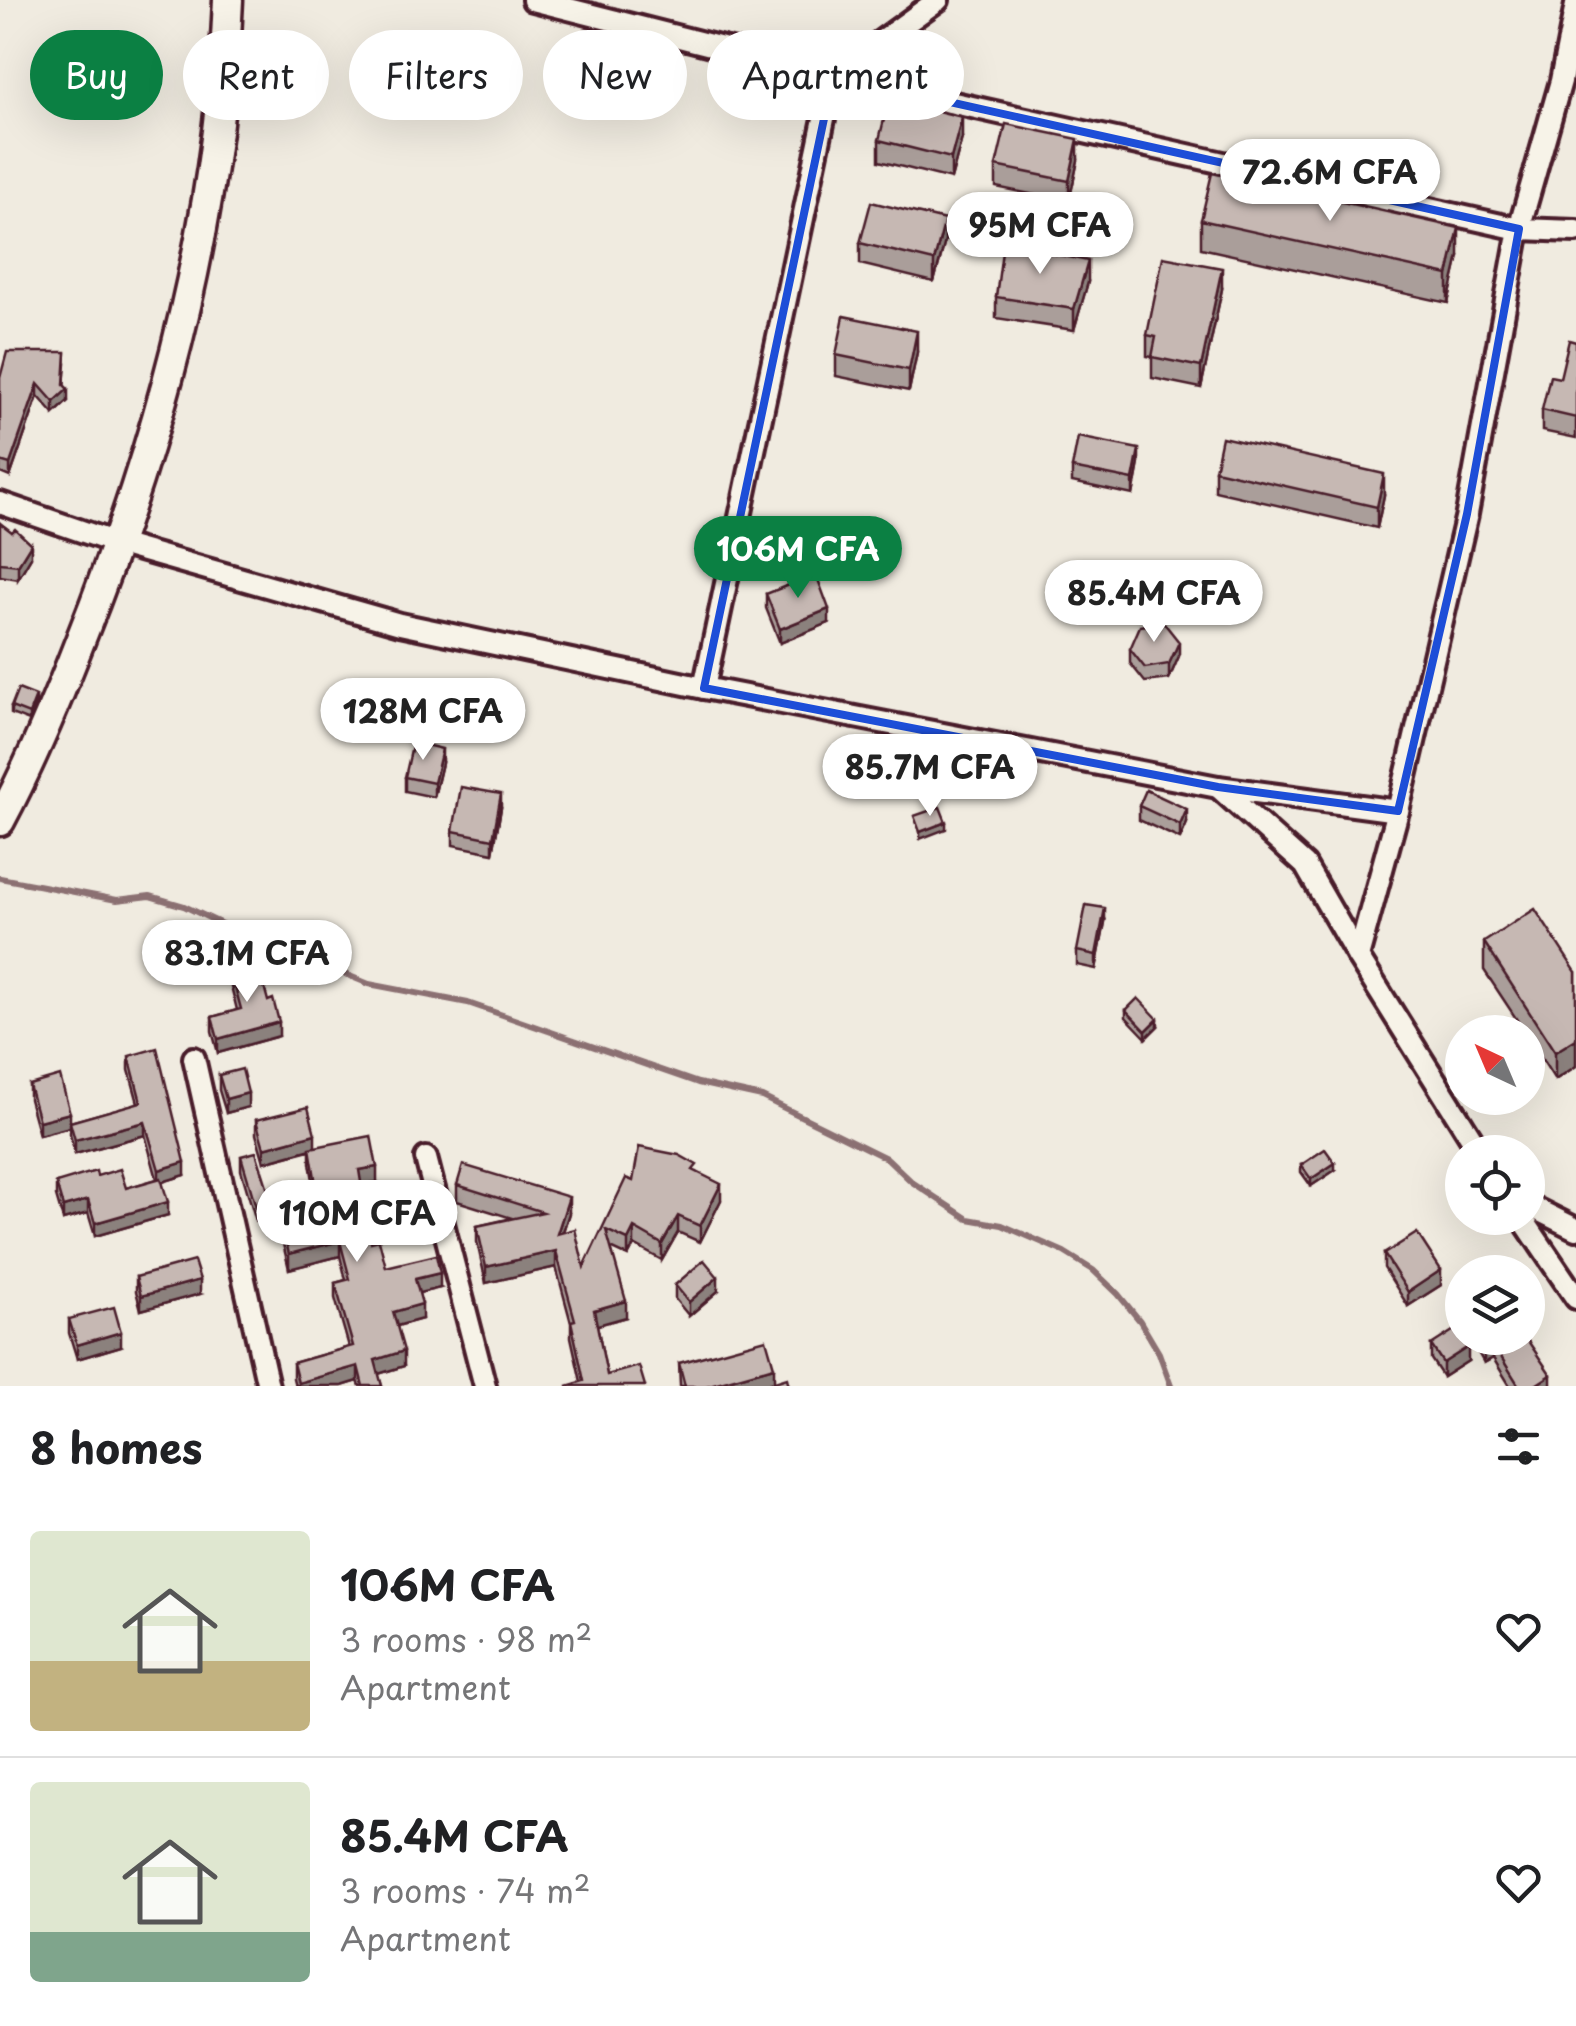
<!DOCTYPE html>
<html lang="en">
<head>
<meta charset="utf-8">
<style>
	:root { --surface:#fff; --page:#f2f2f2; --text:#202124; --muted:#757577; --line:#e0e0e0; --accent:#0b8043 }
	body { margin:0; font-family:"Playpen Sans",sans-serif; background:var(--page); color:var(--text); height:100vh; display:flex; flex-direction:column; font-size:38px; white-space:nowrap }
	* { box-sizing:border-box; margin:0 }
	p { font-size:32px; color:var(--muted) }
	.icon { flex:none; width:55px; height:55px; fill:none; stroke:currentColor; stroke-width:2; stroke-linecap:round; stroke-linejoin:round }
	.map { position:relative; height:1386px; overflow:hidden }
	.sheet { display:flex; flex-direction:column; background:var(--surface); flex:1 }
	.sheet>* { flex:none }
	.guide { position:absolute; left:30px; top:30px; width:1000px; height:90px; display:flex; gap:20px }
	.needle { width:65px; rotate:316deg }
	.tools { position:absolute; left:1445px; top:1015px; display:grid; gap:20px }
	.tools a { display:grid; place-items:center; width:100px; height:100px; border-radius:50%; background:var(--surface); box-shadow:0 10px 40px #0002; font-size:50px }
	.price { position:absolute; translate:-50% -85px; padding:0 22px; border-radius:35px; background:#fff; color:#222; font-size:32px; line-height:65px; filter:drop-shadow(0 2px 5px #0008) }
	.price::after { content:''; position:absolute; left:50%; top:60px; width:30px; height:22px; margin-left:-15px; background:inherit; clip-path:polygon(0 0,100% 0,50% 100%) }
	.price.current { background:var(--accent); color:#fff }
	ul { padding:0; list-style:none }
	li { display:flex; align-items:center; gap:30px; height:250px; padding:0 30px }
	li+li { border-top:2px solid var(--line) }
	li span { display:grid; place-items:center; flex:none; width:280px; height:200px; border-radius:10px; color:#555 }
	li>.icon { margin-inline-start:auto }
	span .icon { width:120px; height:120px; fill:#fffc; stroke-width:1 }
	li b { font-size:42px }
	h2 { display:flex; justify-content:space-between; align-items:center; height:120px; padding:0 30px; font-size:42px }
	.tag { padding:0 35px; border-radius:45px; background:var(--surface); box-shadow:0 10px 40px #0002; font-size:35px; line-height:90px }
	.tag.current { background:var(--accent); color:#fff }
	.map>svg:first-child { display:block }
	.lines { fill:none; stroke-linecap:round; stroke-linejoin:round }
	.stream { stroke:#8b6f72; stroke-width:6 }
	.minor-casing { stroke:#4a1f2b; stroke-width:28 }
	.secondary-casing { stroke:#4a1f2b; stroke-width:35 }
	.minor { stroke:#f7f3e8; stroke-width:20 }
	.secondary { stroke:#f7f3e8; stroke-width:28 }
	.wall { fill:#aa9e9a; stroke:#4a1f2b; stroke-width:2.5 }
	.shaded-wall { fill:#8b817d; stroke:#4a1f2b; stroke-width:2.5 }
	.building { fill:#c6b8b3; stroke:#4a1f2b; stroke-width:2.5 }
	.marked { fill:none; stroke:#1d4ed8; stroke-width:8; stroke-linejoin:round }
</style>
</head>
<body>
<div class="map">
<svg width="1576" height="1386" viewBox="0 0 1576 1386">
	<rect width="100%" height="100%" fill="#f0ebe0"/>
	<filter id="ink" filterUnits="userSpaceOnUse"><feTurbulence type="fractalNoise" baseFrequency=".01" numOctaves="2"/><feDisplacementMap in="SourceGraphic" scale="20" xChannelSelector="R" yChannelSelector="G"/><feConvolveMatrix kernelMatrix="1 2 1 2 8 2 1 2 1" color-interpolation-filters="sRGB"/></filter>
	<g filter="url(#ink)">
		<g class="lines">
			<!-- stream -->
			<polyline class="stream" points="0,878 117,900 150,896 184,906 274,949 306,958 369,984 468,1003 698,1083 762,1097 888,1159 912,1182 968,1219 1002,1225 1064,1252 1093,1270 1118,1294 1140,1321 1159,1353 1171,1386"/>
			<defs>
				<g id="minor">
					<polyline points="533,0 833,76 1519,229 1576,231"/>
					<polyline points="0,503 119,544 400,624 704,688 1218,787 1398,811"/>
					<polyline points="704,688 833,76 938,0"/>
					<polyline points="1218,787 1305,865 1358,957"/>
					<polyline points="194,1058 268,1386"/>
					<polyline points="1480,1152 1358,957 1398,811 1467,514 1519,229 1561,81 1576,5"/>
					<polyline points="426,1158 485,1386"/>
					<polyline points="1528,1205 1576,1229"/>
					<polyline points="1522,1218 1576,1298"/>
				</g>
				<path id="secondary" d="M0,821C31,763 56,703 80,641C161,438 219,219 228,0"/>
			</defs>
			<!-- minor casing -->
			<use href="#minor" class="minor-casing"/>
			<!-- secondary casing -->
			<use href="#secondary" class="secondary-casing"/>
			<!-- minor -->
			<use href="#minor" class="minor"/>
			<!-- secondary -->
			<use href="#secondary" class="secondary"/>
		</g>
		<!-- wall -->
		<g class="wall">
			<polygon points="962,138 951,179 879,161 879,140"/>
			<polygon points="1078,160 1069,202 996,187 996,166"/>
			<polygon points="1201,220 1459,256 1448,303 1201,248"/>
			<polygon points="945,241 934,282 860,264 860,243"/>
			<polygon points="1088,282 1074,330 996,318 996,297"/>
			<polygon points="1222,289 1201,388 1152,378 1152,357 1147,356 1147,335"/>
			<polygon points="1576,342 1576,438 1542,431 1542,410 1560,378"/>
			<polygon points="917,352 909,391 836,376 836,355"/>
			<polygon points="66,364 64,386 68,401 54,414 38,396 10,477 0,473 0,378"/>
			<polygon points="1139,463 1133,495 1072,482 1072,468"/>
			<polygon points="1215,470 1384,495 1377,528 1215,491"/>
			<polygon points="0,523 31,557 18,579 0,576"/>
			<polygon points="766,594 829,623 780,643 766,608"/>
			<polygon points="1130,649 1179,656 1169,679 1145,682 1130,663"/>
			<polygon points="36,703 29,721 11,714 11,707"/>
			<polygon points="442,763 434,797 405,791 405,777"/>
			<polygon points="1139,806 1187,823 1180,839 1139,820"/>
			<polygon points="501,808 493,853 453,845 453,831"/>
			<polygon points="1105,922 1096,969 1077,965 1077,951"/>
			<polygon points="1484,942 1576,972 1576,1066 1555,1080 1528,1037 1528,1032 1525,1032 1484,970"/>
			<polygon points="231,972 268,1001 279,1036 218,1053 212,1031 212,1017 237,1010 231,986"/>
			<polygon points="1126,1010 1158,1026 1146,1038 1126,1017"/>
			<polygon points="129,1056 185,1175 162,1182 168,1215 95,1236 88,1213 63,1220 56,1196 56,1183 97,1176 126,1188 157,1179 145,1135 75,1154 70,1135 70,1127 39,1135 29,1099 29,1085 70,1122 138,1103 129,1070"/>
			<polygon points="219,1075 248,1107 226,1113 219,1090"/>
			<polygon points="256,1120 315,1147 377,1182 361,1185 371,1242 386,1267 440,1288 419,1293 422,1319 397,1326 404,1366 378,1374 382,1386 360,1386 358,1381 342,1386 295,1386 293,1378 293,1363 349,1347 335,1298 335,1283 346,1280 340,1256 289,1269 283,1244 283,1230 320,1221 310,1163 310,1150 264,1162 256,1134"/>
			<polygon points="241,1156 272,1216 256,1221 241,1170"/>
			<polygon points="1301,1165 1335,1170 1311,1186 1301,1172"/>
			<polygon points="697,1172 721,1200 700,1242 678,1232 662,1260 634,1245 628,1256 611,1248 626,1317 597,1325 607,1375 581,1382 571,1337 571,1323 556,1267 486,1283 477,1242 477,1226 512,1218 457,1201 457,1185 569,1213 563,1232 584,1267 633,1181"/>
			<polygon points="1384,1254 1441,1285 1408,1306 1384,1268"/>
			<polygon points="136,1277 200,1294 141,1310 136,1291"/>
			<polygon points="675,1285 718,1291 689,1316 675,1299"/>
			<polygon points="69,1319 121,1346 77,1359 69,1333"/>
			<polygon points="1473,1338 1526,1338 1551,1386 1510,1386 1493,1358 1484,1363 1473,1344"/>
			<polygon points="1431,1345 1468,1361 1443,1377 1431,1359"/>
			<polygon points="679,1363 774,1382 789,1386 680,1386"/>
		</g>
		<!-- shaded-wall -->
		<g class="shaded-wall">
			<polygon points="962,117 962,138 951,179 951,158"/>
			<polygon points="1078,139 1078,160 1069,202 1069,181"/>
			<polygon points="945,220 945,241 934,282 934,261"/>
			<polygon points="1459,228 1459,256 1448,303 1448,275"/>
			<polygon points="1088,261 1088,282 1074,330 1074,309"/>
			<polygon points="1222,268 1222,289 1201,388 1201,367"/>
			<polygon points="917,331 917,352 909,391 909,370"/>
			<polygon points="66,352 64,392 68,389 68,401 54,414 54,402"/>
			<polygon points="38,384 38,396 10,477 10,464"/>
			<polygon points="1139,449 1139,463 1133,495 1133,480"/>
			<polygon points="1384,474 1384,495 1377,528 1377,507"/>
			<polygon points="31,544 31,557 18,579 18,565"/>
			<polygon points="829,609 829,623 780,643 780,629"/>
			<polygon points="1179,642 1179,656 1169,679 1169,664"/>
			<polygon points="36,696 36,703 29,721 29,714"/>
			<polygon points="442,749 442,763 434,797 434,783"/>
			<polygon points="501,794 501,808 493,853 493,839"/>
			<polygon points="1187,809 1187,823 1180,839 1180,825"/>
			<polygon points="946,822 946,829 920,839 920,832"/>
			<polygon points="1105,908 1105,922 1096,969 1096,955"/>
			<polygon points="1158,1019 1158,1026 1146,1038 1146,1031"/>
			<polygon points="279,1022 279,1036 218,1053 218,1039"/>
			<polygon points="1576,1039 1576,1066 1555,1080 1555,1052"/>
			<polygon points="248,1093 248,1107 226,1113 226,1099"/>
			<polygon points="70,1113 70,1127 39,1135 39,1121"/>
			<polygon points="145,1122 145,1135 75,1154 75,1140"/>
			<polygon points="315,1134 315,1148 264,1162 264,1148"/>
			<polygon points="185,1162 185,1175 159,1183 159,1170"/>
			<polygon points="1335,1163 1335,1170 1311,1186 1311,1179"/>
			<polygon points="377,1167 377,1182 359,1185 359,1170"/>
			<polygon points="721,1184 721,1200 700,1242 700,1226"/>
			<polygon points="569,1197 569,1213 557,1250 557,1234"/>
			<polygon points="88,1200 88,1213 63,1220 63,1207"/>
			<polygon points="168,1202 168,1215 95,1236 95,1223"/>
			<polygon points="272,1202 272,1216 256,1221 256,1207"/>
			<polygon points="678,1216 678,1232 662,1260 662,1244"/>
			<polygon points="634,1228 634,1245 628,1256 628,1240"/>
			<polygon points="340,1241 340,1256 289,1269 289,1254"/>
			<polygon points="556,1251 556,1267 486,1283 486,1267"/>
			<polygon points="1441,1270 1441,1285 1408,1306 1408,1292"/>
			<polygon points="440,1273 440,1288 415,1294 415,1279"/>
			<polygon points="718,1277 718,1291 689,1316 689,1302"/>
			<polygon points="200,1280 200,1294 141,1310 141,1296"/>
			<polygon points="626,1301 626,1317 594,1326 594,1310"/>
			<polygon points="422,1304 422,1319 393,1327 393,1312"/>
			<polygon points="121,1332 121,1346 77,1359 77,1345"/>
			<polygon points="1493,1344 1493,1358 1484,1363 1484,1349"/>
			<polygon points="1468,1347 1468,1361 1443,1377 1443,1363"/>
			<polygon points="404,1351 404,1366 375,1375 375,1360"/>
			<polygon points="358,1366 358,1381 342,1386 298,1386 298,1383"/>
			<polygon points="774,1367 774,1386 771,1383 771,1386 706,1386"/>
			<polygon points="1551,1375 1551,1386 1534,1386"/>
		</g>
		<!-- building -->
		<g class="building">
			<polygon points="889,99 962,117 951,158 879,140"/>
			<polygon points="1006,124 1078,139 1069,181 996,166"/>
			<polygon points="1212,173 1459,228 1448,275 1201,220"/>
			<polygon points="871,202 945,220 934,261 860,243"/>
			<polygon points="1003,243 1088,261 1074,309 996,297"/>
			<polygon points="1163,257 1222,268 1201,367 1152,357 1156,337 1147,335"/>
			<polygon points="844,316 917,331 909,370 836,355"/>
			<polygon points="1569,340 1576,342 1576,418 1542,410 1550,376 1560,378"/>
			<polygon points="7,352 66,352 64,385 68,389 54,402 38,384 10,464 0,461 0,378"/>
			<polygon points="1078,437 1139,449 1133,480 1072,468"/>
			<polygon points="1222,437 1384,474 1377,507 1215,470"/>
			<polygon points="0,523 12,532 15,529 31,544 18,565 0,563"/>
			<polygon points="816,574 829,609 780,629 766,594"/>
			<polygon points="1164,623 1179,642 1169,664 1145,668 1130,649 1140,626"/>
			<polygon points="18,689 36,696 29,714 11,707"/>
			<polygon points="413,742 442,749 434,783 405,777"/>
			<polygon points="461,787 501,794 493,839 453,831"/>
			<polygon points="1146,790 1187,809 1180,825 1139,806"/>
			<polygon points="940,807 946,822 920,832 914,816"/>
			<polygon points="1086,905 1105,908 1096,955 1077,951"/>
			<polygon points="1535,909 1576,972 1576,1039 1555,1052 1484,942"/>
			<polygon points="258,964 268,1001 273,999 279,1022 218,1039 212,1017 241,1009 231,972"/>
			<polygon points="1138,998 1158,1019 1146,1031 1126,1010"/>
			<polygon points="157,1048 185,1162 159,1170 145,1122 75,1140 70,1122 141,1102 129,1056"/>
			<polygon points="242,1069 248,1093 226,1099 219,1075"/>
			<polygon points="60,1076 70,1113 39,1121 29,1085"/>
			<polygon points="308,1107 315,1134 264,1148 256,1120"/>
			<polygon points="371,1136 377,1167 359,1170 371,1242 379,1240 386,1267 436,1255 440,1273 415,1279 422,1304 393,1312 404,1351 375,1360 382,1386 363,1386 358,1366 298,1383 293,1363 353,1346 335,1283 350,1279 340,1241 289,1254 283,1230 322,1220 310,1148"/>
			<polygon points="639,1147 679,1155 697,1165 693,1170 721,1184 700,1226 678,1216 662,1244 634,1228 628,1240 606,1230 626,1301 594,1310 607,1375 639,1366 645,1386 567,1386 584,1381 571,1321 575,1320 556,1251 486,1267 477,1226 543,1212 457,1185 463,1165 569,1197 557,1234 575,1229 584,1267 626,1178 633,1181"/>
			<polygon points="1325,1149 1335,1163 1311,1179 1301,1165"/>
			<polygon points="256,1152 272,1202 256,1207 241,1156"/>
			<polygon points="120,1169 126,1188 161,1178 168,1202 95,1223 88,1200 63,1207 56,1183 96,1171 97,1176"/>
			<polygon points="1417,1233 1441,1270 1408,1292 1384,1254"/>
			<polygon points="704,1260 718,1277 689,1302 675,1285"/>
			<polygon points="194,1261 200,1280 141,1296 136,1277"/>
			<polygon points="114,1307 121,1332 77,1345 69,1319"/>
			<polygon points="1456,1329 1468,1347 1443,1363 1431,1345"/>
			<polygon points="1477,1338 1526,1338 1551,1375 1534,1386 1519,1386 1493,1344 1484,1349"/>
			<polygon points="766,1339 774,1367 706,1386 685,1386 679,1363"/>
			<polygon points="787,1378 789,1386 772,1386 771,1383"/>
		</g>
	</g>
	<!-- marked area -->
	<path class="marked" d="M833,76L1519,229L1467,514L1398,811L1218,787L704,688Z"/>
</svg>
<div class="tools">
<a><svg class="needle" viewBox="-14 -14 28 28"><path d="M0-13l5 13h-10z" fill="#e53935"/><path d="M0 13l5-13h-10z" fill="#757577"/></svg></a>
<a><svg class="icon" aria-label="locate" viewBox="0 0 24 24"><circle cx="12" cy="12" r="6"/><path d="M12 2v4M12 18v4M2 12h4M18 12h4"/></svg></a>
<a><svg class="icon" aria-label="layers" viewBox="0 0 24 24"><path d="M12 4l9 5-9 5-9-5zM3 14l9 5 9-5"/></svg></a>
</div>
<b class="price" style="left:1330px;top:224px">72.6M CFA</b>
<b class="price" style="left:1040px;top:277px">95M CFA</b>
<b class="price current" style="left:798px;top:601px">106M CFA</b>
<b class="price" style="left:1154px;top:645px">85.4M CFA</b>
<b class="price" style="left:423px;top:763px">128M CFA</b>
<b class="price" style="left:930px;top:819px">85.7M CFA</b>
<b class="price" style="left:247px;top:1005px">83.1M CFA</b>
<b class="price" style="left:357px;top:1265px">110M CFA</b>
<div class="guide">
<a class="tag current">Buy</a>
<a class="tag">Rent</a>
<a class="tag">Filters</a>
<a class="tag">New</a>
<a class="tag">Apartment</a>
</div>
</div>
<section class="sheet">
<h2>8 homes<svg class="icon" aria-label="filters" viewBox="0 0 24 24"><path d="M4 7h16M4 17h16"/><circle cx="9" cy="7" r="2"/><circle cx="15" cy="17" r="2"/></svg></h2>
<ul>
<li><span style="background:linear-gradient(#dfe7d0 65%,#c2b280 0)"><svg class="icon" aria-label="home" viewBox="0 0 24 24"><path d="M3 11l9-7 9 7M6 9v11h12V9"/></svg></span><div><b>106M CFA</b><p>3 rooms · 98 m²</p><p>Apartment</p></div><svg class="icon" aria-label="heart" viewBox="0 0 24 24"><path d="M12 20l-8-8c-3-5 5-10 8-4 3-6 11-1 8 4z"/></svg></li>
<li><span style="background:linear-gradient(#dfe7d0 75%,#7fa58c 0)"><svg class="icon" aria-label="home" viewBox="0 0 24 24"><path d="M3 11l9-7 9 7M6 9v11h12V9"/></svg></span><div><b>85.4M CFA</b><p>3 rooms · 74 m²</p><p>Apartment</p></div><svg class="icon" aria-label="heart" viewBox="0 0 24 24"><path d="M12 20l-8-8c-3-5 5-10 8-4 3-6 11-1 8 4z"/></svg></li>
</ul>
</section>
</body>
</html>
